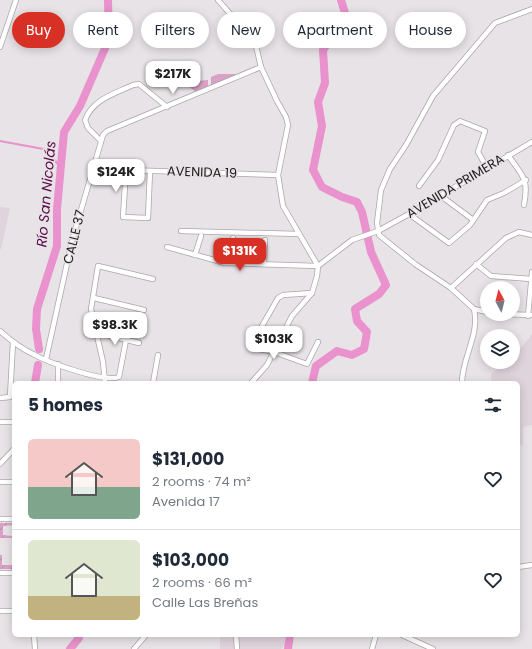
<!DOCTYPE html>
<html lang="en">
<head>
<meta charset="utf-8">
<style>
	:root { --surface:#fff; --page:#f2f2f3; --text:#1f2937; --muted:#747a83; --line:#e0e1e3; --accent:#d93025 }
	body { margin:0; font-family:Poppins,sans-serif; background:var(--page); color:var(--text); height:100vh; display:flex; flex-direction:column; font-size:15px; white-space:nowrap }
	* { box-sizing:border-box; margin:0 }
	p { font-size:13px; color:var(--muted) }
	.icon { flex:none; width:22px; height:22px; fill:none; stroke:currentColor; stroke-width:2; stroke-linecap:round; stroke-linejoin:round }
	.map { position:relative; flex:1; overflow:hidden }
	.panel { position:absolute; left:12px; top:381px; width:508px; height:256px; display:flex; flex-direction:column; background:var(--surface); border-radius:6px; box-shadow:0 2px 10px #0003 }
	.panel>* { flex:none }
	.guide { position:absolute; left:12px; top:12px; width:508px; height:36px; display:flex; gap:8px }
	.needle { width:26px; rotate:353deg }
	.controls { position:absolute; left:480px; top:281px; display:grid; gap:8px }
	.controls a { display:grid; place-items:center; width:40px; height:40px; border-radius:50%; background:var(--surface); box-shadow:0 2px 10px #0003; font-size:20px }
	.price { position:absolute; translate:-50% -34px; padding:0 9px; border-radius:8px; background:#fff; color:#222; font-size:13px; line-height:26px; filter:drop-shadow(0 1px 2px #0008) }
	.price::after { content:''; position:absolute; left:50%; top:24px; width:12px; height:9px; margin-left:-6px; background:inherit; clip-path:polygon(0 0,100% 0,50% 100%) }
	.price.current { background:var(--accent); color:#fff }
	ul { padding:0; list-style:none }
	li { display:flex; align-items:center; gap:12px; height:100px; padding:0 16px }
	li+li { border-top:1px solid var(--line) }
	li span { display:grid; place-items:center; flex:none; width:112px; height:80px; border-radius:6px; color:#555 }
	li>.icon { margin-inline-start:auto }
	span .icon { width:48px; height:48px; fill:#fffc; stroke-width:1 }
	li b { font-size:17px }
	h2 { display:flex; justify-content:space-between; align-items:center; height:48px; padding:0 16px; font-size:17px }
	.tag { padding:0 14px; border-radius:18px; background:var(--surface); box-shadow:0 2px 10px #0003; font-size:14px; line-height:36px }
	.tag.current { background:var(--accent); color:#fff }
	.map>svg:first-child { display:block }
	.built { fill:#e0d4dc }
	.green { fill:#d9a1c6 }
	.garden { fill:url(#garden-furrows) }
	.water { fill:url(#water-ripples) }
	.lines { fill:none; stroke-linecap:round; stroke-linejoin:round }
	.river { stroke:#e992cd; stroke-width:8 }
	.minor-casing { stroke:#aba6a9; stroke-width:6 }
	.minor { stroke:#fff; stroke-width:4.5 }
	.labels { text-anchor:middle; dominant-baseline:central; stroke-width:3; stroke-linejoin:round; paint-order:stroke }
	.street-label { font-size:13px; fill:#1d1b1c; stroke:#e8e3e6 }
	.water-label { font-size:14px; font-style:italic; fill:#580b46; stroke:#e8e3e6 }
</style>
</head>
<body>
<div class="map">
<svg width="532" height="649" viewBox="0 0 532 649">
	<defs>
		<pattern id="garden-furrows" width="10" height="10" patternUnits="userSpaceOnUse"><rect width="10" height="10" fill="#d9a1c6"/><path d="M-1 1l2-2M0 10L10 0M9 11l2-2" fill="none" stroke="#ba8aaa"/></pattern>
		<pattern id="water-ripples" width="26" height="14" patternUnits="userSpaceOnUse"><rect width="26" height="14" fill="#e992cd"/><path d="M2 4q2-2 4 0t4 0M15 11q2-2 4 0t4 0" fill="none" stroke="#c77daf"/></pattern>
	</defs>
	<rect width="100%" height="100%" fill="#e8e3e6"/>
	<!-- built -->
	<g class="built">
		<polygon points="0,207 10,208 1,249 0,249"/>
		<polygon points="532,334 532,425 523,427 523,445 518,446 518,383 491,383 491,374 508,362 513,362 513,358"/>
		<polygon points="234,635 285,635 285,645 281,649 220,649 220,636"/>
	</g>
	<!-- green -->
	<g class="green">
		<polygon points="218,74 242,74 211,87 211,77"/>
		<polygon points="208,80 208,88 197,93 183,82"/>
	</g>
	<!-- garden -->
	<g class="garden">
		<polygon points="0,523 14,523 14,525 3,526 3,535 12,536 12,538 0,538"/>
		<polygon points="12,552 14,552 14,569 0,569 0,555 2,555 2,565 12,565"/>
	</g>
	<!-- water -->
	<polygon class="water" points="0,140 44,148 62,166 61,169 43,150 0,142"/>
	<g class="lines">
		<!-- river -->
		<g class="river">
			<polyline points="39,349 36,329 37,309 57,246 57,209 64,132 80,106 109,39 108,0"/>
			<polyline points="35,383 38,365"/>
			<polyline points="312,383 316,366 337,351 352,355 364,349 367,332 357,321 355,309 379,294 386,285 371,252 362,212 357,202 342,197 322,187 313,170 322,126 318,102 325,83 323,50 334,35 345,13 341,0"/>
			<polyline points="70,649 79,638 79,635"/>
			<polyline points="288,649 290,635"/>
		</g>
		<defs>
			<g id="minor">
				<polyline points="218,0 255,42 261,67 277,101 286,117 288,125 278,175 283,206 318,266 317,276 312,293 292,316 267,365 251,383"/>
				<polyline points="0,47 16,0"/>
				<path d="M100,140L88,128L85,120C93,99 114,94 133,85L139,84L167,107"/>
				<path d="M508,155C523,177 529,178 524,205"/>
				<path d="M150,171L148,218L123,217L126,170C177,172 227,173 278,175"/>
				<polyline points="419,186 438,160 454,125 460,121 485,131 478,152 487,168"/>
				<polyline points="441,196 472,219"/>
				<polyline points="409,214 449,243 470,225 487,200 504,193 526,180"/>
				<polyline points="181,231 299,234"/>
				<polyline points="167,247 225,263 318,266"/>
				<polyline points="195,255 201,236"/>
				<polyline points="225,263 233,238"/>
				<polyline points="264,264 265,240"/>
				<polyline points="476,264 491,276 531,279"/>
				<polyline points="318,266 352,240 378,231 409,214 532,142"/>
				<polyline points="451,288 506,238 519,232 532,235"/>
				<polyline points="312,293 283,295 278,298 250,347 274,352 307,364 318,342"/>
				<polyline points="94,298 144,310"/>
				<polyline points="487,312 474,309 451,288 415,264 379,235 377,223 381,190 390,169 406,145 433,96 495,23 532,9"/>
				<polyline points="496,314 532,315"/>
				<polyline points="528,316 532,272"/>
				<path d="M0,331C10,340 20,348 33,354C47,362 104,383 119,377L126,340"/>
				<polyline points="95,332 139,343"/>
				<polyline points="46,359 72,241 103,135 107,131 261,67"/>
				<polyline points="58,364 58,383"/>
				<polyline points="105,383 103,362 91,309 98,266 153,279"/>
				<polyline points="153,383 158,355"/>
				<path d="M462,383C462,357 480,335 474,309"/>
				<polyline points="0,398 10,397 13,342"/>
				<polyline points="0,422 14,422"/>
				<polyline points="0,464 14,449"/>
				<polyline points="0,482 14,482"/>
				<polyline points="0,519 14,519"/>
				<polyline points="518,567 532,565"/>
				<polyline points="0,573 14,573"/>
				<polyline points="0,611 14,611"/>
				<polyline points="34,635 35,649"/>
				<polyline points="236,635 237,649"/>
				<polyline points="402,635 433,649"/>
				<polyline points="134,649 146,635"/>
				<polyline points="372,649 376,635"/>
			</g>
		</defs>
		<!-- minor casing -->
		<use href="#minor" class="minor-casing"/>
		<!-- minor -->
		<use href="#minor" class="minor"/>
	</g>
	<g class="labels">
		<!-- street labels -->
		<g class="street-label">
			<text transform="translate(202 172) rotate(2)">AVENIDA 19</text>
			<text transform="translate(455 186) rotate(-31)">AVENIDA PRIMERA</text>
			<text transform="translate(74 237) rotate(-76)">CALLE 37</text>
		</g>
		<!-- water labels -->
		<g class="water-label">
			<text transform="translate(46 194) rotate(-85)">Río San Nicolás</text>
		</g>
	</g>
</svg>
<div class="controls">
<a><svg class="needle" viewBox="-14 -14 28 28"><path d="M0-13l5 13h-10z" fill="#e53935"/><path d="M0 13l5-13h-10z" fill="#747a83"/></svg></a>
<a><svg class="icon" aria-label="layers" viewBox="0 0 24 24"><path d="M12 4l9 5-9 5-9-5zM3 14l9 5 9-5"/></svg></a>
</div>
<b class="price" style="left:173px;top:95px">$217K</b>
<b class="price" style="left:116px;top:193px">$124K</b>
<b class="price current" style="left:240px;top:272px">$131K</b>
<b class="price" style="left:115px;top:346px">$98.3K</b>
<b class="price" style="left:274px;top:360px">$103K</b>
<div class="guide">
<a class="tag current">Buy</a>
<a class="tag">Rent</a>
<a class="tag">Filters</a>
<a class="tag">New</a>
<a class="tag">Apartment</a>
<a class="tag">House</a>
</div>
<section class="panel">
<h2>5 homes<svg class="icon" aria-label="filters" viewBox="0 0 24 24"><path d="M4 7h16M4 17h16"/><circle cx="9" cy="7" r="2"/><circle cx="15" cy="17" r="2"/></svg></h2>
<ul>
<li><span style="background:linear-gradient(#f6c9c9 60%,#7fa58c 0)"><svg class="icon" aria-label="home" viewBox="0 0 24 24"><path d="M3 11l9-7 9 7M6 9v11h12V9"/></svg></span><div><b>$131,000</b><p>2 rooms · 74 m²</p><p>Avenida 17</p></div><svg class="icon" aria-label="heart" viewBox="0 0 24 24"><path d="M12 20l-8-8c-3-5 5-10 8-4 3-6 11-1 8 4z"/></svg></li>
<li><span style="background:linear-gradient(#dfe7d0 70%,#c2b280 0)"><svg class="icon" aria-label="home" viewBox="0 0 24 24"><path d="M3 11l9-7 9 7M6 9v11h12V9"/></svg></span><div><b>$103,000</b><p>2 rooms · 66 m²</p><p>Calle Las Breñas</p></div><svg class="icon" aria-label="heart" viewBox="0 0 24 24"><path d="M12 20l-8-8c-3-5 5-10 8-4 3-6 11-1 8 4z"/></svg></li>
</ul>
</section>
</div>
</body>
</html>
